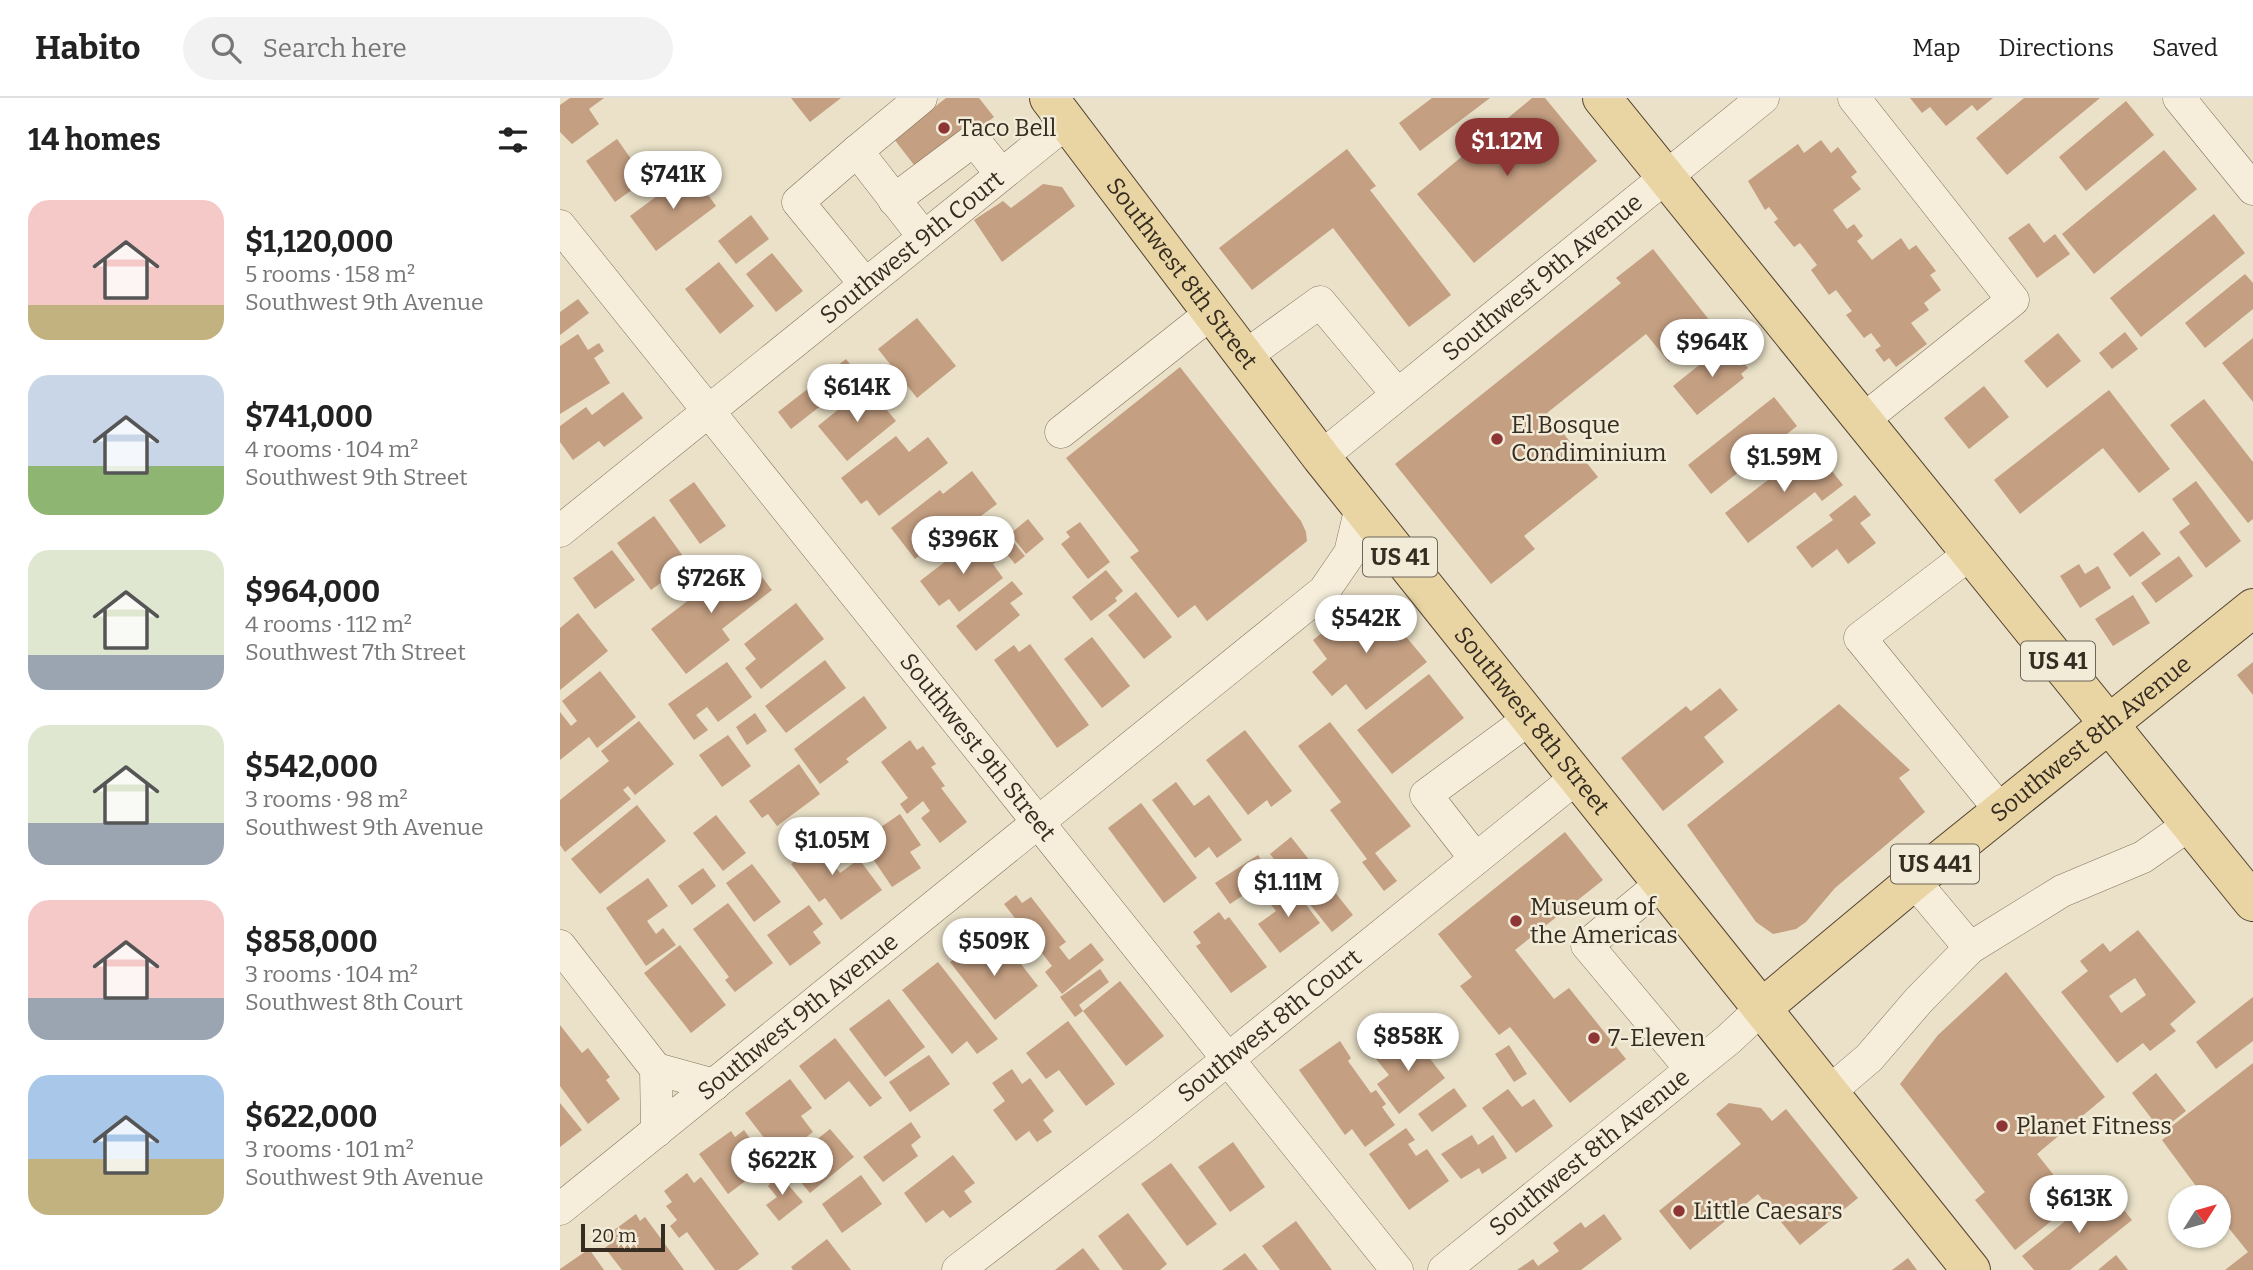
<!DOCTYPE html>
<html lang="en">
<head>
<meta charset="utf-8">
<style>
	:root { --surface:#fff; --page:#f2f2f2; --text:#222; --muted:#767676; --line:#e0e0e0; --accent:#8d3635 }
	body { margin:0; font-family:Bitter,serif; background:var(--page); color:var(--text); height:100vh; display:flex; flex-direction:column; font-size:26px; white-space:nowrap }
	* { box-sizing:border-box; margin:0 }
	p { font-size:23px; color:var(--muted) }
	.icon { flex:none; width:38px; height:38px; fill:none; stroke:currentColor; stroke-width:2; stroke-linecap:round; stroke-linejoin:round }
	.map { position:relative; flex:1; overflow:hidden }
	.details { display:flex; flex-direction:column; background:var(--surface); width:560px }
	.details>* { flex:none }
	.needle { width:46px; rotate:53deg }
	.controls { position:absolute; left:1608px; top:1087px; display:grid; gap:14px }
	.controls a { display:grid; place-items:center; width:63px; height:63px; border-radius:50%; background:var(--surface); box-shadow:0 2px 5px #0004; font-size:35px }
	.scale { position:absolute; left:21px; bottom:18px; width:84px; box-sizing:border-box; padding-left:7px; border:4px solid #362c21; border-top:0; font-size:19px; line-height:24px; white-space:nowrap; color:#362c21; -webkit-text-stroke:5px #f2ebd7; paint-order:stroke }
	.price { position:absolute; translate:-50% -60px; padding:0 16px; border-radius:24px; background:#fff; color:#222; font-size:23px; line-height:46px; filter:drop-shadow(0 2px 4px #0008) }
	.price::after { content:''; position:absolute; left:50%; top:42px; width:21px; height:16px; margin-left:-10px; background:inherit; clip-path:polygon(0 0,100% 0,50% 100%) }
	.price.current { background:var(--accent); color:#fff }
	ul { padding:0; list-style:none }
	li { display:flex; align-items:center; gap:21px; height:175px; padding:0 28px }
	li span { display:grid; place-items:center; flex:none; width:196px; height:140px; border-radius:21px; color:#555 }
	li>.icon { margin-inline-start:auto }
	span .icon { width:84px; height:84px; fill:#fffc; stroke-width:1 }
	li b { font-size:30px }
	h2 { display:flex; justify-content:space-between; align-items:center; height:84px; padding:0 28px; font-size:30px }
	header { display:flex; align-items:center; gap:42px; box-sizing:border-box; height:98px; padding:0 35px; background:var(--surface); border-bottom:2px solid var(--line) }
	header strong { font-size:33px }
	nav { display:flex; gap:38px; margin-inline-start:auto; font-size:24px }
	.search { width:490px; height:63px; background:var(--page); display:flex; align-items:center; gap:18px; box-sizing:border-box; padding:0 24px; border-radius:38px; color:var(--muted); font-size:26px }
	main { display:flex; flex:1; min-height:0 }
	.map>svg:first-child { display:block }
	.building { fill:#c49f82; fill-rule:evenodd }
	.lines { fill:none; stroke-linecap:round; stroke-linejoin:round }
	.minor-casing { stroke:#84735f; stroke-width:33 }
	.major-casing { stroke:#534232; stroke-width:40 }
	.minor { stroke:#f6eedb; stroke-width:32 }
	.major { stroke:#e9d5a4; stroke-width:38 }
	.poi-dot { fill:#8d3635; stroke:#f2ebd7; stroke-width:2.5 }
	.labels { text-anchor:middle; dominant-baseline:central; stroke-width:5; stroke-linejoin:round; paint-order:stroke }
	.shield { fill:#f2ebd7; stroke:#6e6558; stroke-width:2 }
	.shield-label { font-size:23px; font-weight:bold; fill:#362c21 }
	.poi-label { font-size:24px; fill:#362c21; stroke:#f2ebd7; text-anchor:start }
	.street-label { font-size:24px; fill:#362c21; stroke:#f2ebd7 }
</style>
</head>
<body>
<header>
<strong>Habito</strong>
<div class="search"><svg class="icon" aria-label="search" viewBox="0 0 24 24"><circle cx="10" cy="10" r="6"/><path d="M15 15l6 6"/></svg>Search here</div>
<nav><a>Map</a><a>Directions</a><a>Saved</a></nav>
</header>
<main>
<section class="details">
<h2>14 homes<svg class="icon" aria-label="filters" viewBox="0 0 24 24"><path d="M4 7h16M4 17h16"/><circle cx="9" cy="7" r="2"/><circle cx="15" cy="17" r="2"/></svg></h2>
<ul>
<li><span style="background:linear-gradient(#f6c9c9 75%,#c2b280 0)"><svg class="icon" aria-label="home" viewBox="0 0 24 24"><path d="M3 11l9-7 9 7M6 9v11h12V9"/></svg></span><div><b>$1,120,000</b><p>5 rooms · 158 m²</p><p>Southwest 9th Avenue</p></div></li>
<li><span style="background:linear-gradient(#c9d6e8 65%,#8fb573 0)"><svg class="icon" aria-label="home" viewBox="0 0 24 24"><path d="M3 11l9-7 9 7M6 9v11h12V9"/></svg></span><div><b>$741,000</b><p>4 rooms · 104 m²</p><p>Southwest 9th Street</p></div></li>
<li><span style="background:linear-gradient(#dfe7d0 75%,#9aa5b1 0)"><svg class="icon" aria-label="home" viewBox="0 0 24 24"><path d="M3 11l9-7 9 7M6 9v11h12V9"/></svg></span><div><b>$964,000</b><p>4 rooms · 112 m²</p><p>Southwest 7th Street</p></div></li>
<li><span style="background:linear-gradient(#dfe7d0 70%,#9aa5b1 0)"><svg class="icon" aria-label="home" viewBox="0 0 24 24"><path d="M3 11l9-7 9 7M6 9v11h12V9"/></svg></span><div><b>$542,000</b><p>3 rooms · 98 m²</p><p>Southwest 9th Avenue</p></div></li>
<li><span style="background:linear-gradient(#f6c9c9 70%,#9aa5b1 0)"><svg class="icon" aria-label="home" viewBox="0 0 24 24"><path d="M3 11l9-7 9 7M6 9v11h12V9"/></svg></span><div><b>$858,000</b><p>3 rooms · 104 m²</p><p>Southwest 8th Court</p></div></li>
<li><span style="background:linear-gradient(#a9c7e8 60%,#c2b280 0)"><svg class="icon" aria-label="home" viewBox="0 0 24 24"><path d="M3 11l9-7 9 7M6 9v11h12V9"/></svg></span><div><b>$622,000</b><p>3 rooms · 101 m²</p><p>Southwest 9th Avenue</p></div></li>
</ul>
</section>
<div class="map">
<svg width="1693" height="1172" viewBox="0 0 1693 1172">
	<rect width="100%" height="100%" fill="#eae1c8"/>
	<!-- building -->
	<g class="building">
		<polygon points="10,0 44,0 29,11 39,26 12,46 0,34 0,7"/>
		<polygon points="231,0 281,0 250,24"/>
		<polygon points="386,0 419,0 434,19 361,76 334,41"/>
		<polygon points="872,0 930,0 860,53 839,25"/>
		<polygon points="972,0 985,0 1037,63 914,165 857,96"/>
		<polygon points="1350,0 1433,0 1417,13 1412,7 1386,28 1370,9 1362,15"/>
		<polygon points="1464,0 1540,0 1447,77 1416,40"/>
		<polygon points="1566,3 1594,37 1526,93 1499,59"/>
		<polygon points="57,41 86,82 55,104 26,63"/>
		<polygon points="1261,42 1271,55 1278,49 1297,74 1291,79 1301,91 1273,112 1287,131 1294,126 1303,138 1297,143 1312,162 1341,140 1349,152 1356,147 1376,173 1370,177 1381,192 1364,205 1369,212 1351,225 1367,246 1336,269 1329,260 1324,264 1315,252 1321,248 1311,235 1304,240 1286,217 1292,213 1276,192 1269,197 1251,172 1257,167 1240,145 1234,149 1214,124 1218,121 1209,109 1205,112 1188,83 1238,46 1244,55"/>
		<polygon points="787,51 816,88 810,92 891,197 849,229 773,130 692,192 659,150"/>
		<polygon points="1604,52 1637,91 1534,176 1502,136"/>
		<polygon points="131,73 156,108 96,153 70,118"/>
		<polygon points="483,86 502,89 515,108 442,164 414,122 443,103 451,110"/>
		<polygon points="1654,116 1685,155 1581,239 1550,200"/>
		<polygon points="191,117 209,141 176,166 158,143"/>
		<polygon points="1469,125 1484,145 1495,136 1510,156 1477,180 1448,140"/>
		<polygon points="1093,151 1154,228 1109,264 1086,236 987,315 1038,379 964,438 975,451 931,486 835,366 1061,185 1056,180"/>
		<polygon points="212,155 243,193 216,214 186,176"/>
		<polygon points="159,164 194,208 160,236 125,191"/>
		<polygon points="1685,176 1693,185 1693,211 1645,250 1625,225"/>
		<polygon points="18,201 29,215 0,237 0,214"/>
		<polygon points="357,220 396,268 357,300 318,251"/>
		<polygon points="1565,234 1578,251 1552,271 1539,255"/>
		<polygon points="1498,235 1521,263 1487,290 1464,263"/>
		<polygon points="18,236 28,252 39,245 44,253 34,260 50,285 0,316 0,248"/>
		<polygon points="1693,240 1693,304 1662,265"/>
		<polygon points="1168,244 1188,270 1181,276 1184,280 1137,317 1113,288"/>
		<polygon points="286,261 299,278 231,331 218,314"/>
		<polygon points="620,269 741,423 746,434 747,443 741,448 647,523 635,507 618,520 570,459 579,453 506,360"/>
		<polygon points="307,288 336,323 287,363 258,328"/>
		<polygon points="1424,288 1449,319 1409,351 1384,320"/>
		<polygon points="1549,292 1610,371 1579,395 1543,350 1460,416 1434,382"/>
		<polygon points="63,294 83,320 44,349 39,343 13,362 0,344 0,328 26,309 32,317"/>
		<polygon points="1214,299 1237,328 1151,396 1128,367"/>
		<polygon points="1644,301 1693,364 1693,421 1688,425 1610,327"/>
		<polygon points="336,338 349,354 368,339 388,365 319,418 307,402 301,406 281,380"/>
		<polygon points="1252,348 1283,387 1262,403 1255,394 1188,445 1165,415"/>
		<polygon points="412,373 437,406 405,430 401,426 355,461 331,430 380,392 383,396"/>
		<polygon points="1636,383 1681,443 1646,470 1619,434 1630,426 1612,401"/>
		<polygon points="134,384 166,428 140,446 109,402"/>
		<polygon points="1295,397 1311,417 1300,425 1316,445 1288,466 1277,451 1252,470 1236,449 1273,422 1269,417"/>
		<polygon points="94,418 128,465 91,492 57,445"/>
		<polygon points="468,421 484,441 466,456 450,436"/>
		<polygon points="520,424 550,464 528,481 501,446 510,439 506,434"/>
		<polygon points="1583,433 1601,456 1570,479 1553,456"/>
		<polygon points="447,436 465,458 455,466 437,444"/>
		<polygon points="417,439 437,463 433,466 443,480 399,514 389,501 379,508 360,483"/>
		<polygon points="52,452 75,482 35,511 13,480"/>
		<polygon points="186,458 212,492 162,531 170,542 126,576 91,531"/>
		<polygon points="1619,458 1633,478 1596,505 1581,485"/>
		<polygon points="1519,466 1525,476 1538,468 1551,490 1520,510 1500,478"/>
		<polygon points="546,472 563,493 555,500 557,503 531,523 512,499"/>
		<polygon points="452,483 463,496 450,505 460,517 416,553 396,528"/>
		<polygon points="576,494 612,539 584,561 548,517"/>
		<polygon points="1573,497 1590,525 1553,548 1535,521"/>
		<polygon points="801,504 819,506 867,564 806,612 786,586 772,598 752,574 767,561 753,542"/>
		<polygon points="236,505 264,541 201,591 185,570 196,561 184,546"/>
		<polygon points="18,515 48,553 0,592 0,530"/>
		<polygon points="532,539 570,588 542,610 504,561"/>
		<polygon points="470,546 529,627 497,650 434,562 454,547 459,554"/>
		<polygon points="265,562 286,590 226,635 205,608"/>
		<polygon points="167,564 192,599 158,624 147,609 136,617 148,632 134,642 108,606"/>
		<polygon points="1693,564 1693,597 1677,577"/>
		<polygon points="40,573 76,619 37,650 29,639 0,662 0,614 11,628 17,623 2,603"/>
		<polygon points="869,576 904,620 832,676 797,632"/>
		<polygon points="1160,590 1178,612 1144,639 1164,664 1103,713 1061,660 1126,608 1131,613"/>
		<polygon points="304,598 327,630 286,661 289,664 260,686 234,651"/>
		<polygon points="1279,606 1350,672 1339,680 1365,714 1275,790 1246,824 1236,831 1213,836 1196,824 1127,727"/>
		<polygon points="195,615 207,633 187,647 176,629"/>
		<polygon points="79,623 114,666 75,697 68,688 63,692 71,701 5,754 0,747 0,702 49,663 41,653"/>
		<polygon points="770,624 851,728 815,755 837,783 824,793 802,764 807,761 770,712 781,704 738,648"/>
		<polygon points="685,632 732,693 711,709 707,702 688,717 646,662"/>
		<polygon points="168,637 191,668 162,689 139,657"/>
		<polygon points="350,642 357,652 363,648 376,666 371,669 385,688 381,690 407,724 380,745 361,720 370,713 363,703 347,716 340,706 348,700 321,664"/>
		<polygon points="239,666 260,696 217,728 208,716 202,720 189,703"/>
		<polygon points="616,684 634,708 649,697 682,742 657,760 649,749 635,760 592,702"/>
		<polygon points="581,705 637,780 604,805 548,730"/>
		<polygon points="77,707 106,743 40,796 11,761"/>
		<polygon points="340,716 361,747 350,754 361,770 332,789 307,752 324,740 318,731"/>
		<polygon points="156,717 186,755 163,773 133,735"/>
		<polygon points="248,731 280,775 299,761 322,792 281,822 265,800 259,804 231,766 237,762 226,747"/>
		<polygon points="1005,734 1043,782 955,852 994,901 1009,890 1066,961 1010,1005 950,929 939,937 900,888 912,879 878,836"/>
		<polygon points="731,739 793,817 772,834 710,756"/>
		<polygon points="698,757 712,778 670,806 655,785"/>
		<polygon points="192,766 221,804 194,824 166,785"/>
		<polygon points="143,770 156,788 132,807 118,788"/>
		<polygon points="88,780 108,808 87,823 96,836 103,830 116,847 86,868 46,810"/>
		<polygon points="730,786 760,825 720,855 698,826 716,813 708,803"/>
		<polygon points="456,797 462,805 471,799 506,844 499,849 509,862 531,845 544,862 502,896 485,874 492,868 444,806"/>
		<polygon points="168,805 213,865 175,894 165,882 169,879 133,831"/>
		<polygon points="249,807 263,826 253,834 261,845 230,868 207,837"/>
		<polygon points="659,814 665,822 669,819 707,869 671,895 636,848 641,845 633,834"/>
		<path d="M1578,832L1636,904L1610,926L1616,933L1590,953L1583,945L1557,965L1501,894L1528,873L1520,863L1543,845L1550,854ZM1575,880L1586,897L1561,915L1549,898Z"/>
		<polygon points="422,840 442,866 454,857 478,888 435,922 390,864"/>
		<polygon points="120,847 166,907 131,935 84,875"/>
		<polygon points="378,864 438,941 417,956 407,943 392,956 342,892"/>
		<polygon points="540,871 549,884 519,907 523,913 515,919 500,899"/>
		<polygon points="1446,874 1545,999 1477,1056 1515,1104 1455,1152 1415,1102 1425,1094 1340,986 1378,937"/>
		<polygon points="560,883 604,938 566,968 523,913"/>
		<polygon points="1693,899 1693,943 1656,971 1636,944"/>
		<polygon points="329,901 365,949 325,979 289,931"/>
		<polygon points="508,923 555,986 526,1008 499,972 486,981 466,955"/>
		<polygon points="0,927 22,955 28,950 50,979 46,982 60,1001 28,1026 0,988"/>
		<polygon points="850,935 885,980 839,1016 817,986 829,977 816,961"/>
		<polygon points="275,940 322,1000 310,1009 289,983 265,1002 239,968"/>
		<polygon points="780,943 791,960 788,963 811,995 816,992 826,1006 822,1009 835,1027 805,1049 792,1031 785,1037 739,972"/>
		<polygon points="949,947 967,976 954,984 935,956"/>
		<polygon points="369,957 390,986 350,1014 329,984"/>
		<polygon points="1693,965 1693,1172 1665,1172 1688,1154 1659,1118 1659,1099 1644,1099 1602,1042 1611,1035 1608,1031"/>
		<polygon points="452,971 462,986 470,980 494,1013 483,1022 492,1034 477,1044 469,1033 456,1043 433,1012 445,1003 432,985"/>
		<polygon points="1596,975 1626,1013 1601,1033 1572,995"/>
		<polygon points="230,981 252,1010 241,1018 253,1034 233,1049 239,1057 225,1067 185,1015"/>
		<polygon points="894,990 907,1008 872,1034 858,1016"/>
		<polygon points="948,991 962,1009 974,1001 993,1028 956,1055 922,1010"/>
		<polygon points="0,1005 22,1032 0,1049"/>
		<polygon points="1169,1005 1201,1010 1212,1023 1226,1011 1298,1100 1240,1147 1198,1096 1130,1152 1099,1113 1181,1046 1156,1016"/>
		<polygon points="351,1024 361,1039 351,1047 358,1058 323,1084 303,1059"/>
		<polygon points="846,1030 855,1042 848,1046 856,1058 867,1051 889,1083 849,1112 809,1056"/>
		<polygon points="270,1031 294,1059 250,1095 230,1071 241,1063 249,1071 259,1063 249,1052 252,1049 250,1047"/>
		<polygon points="184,1032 200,1054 190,1061 199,1073 168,1096 139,1056 171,1033 175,1039"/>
		<polygon points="912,1037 918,1047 933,1037 947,1060 922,1076 919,1070 901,1081 881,1056"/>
		<polygon points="673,1044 705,1089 670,1114 638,1069"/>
		<polygon points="393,1057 415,1085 404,1093 412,1104 390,1120 383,1112 366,1125 344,1095"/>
		<polygon points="611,1065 657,1126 627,1148 581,1086"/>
		<polygon points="217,1074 243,1104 219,1123 206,1107 217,1099 208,1088 210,1086 207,1082"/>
		<polygon points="127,1075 134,1085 141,1079 199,1156 178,1172 155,1172 127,1134 119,1140 110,1128 117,1122 106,1108 112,1104 104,1093"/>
		<polygon points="301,1077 322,1106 282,1135 262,1106"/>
		<polygon points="1546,1090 1572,1122 1510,1172 1474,1172 1462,1158"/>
		<polygon points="568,1115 607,1166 600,1172 563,1172 538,1138"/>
		<polygon points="76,1116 80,1123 85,1119 124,1172 62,1172 45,1150 51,1145 46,1138"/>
		<polygon points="1044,1116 1062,1141 1021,1172 957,1172 973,1161 978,1168 999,1153 993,1145 1021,1124 1025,1130"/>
		<polygon points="736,1123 772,1172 720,1172 702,1148"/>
		<polygon points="267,1141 291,1172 233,1172 231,1169"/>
		<polygon points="523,1150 540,1172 495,1172"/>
		<polygon points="29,1151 44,1172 0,1172 0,1171"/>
		<polygon points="685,1155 698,1172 662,1172"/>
		<polygon points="1556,1157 1568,1172 1538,1172"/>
		<polygon points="1348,1160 1357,1172 1332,1172"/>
	</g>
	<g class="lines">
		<defs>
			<g id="minor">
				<polyline points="361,0 297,53 363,138"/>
				<polyline points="1294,0 1453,202 1303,322"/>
				<polyline points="1619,0 1693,91"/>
				<polyline points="297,53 238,104 305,186"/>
				<polyline points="334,102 414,42 441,76"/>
				<path id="s1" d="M0,128L837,1172"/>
				<polyline points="684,259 760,204 837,296"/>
				<polyline points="501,334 650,216"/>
				<path id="s2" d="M761,359L1203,0"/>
				<path id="s3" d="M0,433L507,24"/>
				<polyline points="1411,455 1300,540 1441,713"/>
				<polyline points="915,760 866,697 969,621"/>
				<polyline points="1354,783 1410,850"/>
				<polyline points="1101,786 1027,847 1131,971"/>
				<polyline points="0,848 96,971 97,1033"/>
				<polyline points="96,971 154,987"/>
				<polyline points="1269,994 1309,960 1359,902 1410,850 1502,793 1583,759 1630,726"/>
				<path id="s4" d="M0,1111L764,493L790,455L801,409"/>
				<path id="s5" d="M398,1172L584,1029L1016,680"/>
				<path id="s6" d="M884,1172L1169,941L1202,910"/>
			</g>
			<g id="major">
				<path id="s7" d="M489,0L761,359L1411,1172"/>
				<polyline points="1042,0 1693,804"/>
				<path id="s8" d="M1202,910L1354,783L1693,510"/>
			</g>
		</defs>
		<!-- minor casing -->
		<use href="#minor" class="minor-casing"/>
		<!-- major casing -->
		<use href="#major" class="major-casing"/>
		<!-- minor -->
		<use href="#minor" class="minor"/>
		<!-- major -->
		<use href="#major" class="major"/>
	</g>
	<!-- markers -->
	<g class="poi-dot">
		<circle cx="384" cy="30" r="7"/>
		<circle cx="937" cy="341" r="7"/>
		<circle cx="956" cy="823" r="7"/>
		<circle cx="1034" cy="940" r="7"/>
		<circle cx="1442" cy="1028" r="7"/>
		<circle cx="1119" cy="1113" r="7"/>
	</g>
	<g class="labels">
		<!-- shield labels -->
		<g class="shield">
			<rect x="803" y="439.5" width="74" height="39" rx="5"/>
			<rect x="1461" y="543.5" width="74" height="39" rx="5"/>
			<rect x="1331" y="746.5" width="88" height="39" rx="5"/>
		</g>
		<g class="shield-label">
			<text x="840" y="459">US 41</text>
			<text x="1498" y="563">US 41</text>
			<text x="1375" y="766">US 441</text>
		</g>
		<!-- poi labels -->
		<g class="poi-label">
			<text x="398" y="30">Taco Bell</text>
			<text x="951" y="327">El Bosque<tspan x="951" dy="28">Condiminium</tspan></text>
			<text x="970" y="809">Museum of<tspan x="970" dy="28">the Americas</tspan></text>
			<text x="1048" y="940">7-Eleven</text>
			<text x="1456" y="1028">Planet Fitness</text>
			<text x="1133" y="1113">Little Caesars</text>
		</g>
		<!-- street labels -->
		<g class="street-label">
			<text stroke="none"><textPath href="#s3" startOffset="452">Southwest 9th Court</textPath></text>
			<text stroke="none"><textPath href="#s7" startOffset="220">Southwest 8th Street</textPath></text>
			<text stroke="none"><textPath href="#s2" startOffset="285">Southwest 9th Avenue</textPath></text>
			<text stroke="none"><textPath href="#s7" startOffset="788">Southwest 8th Street</textPath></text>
			<text stroke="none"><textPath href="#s8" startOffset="425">Southwest 8th Avenue</textPath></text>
			<text stroke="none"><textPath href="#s1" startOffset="668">Southwest 9th Street</textPath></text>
			<text stroke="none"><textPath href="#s4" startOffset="306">Southwest 9th Avenue</textPath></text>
			<text stroke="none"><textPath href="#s5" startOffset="396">Southwest 8th Court</textPath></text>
			<text stroke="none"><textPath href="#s6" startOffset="187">Southwest 8th Avenue</textPath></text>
		</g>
	</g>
</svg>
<div class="controls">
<a><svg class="needle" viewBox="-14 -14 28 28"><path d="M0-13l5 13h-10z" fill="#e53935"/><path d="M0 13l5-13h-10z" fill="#767676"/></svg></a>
</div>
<div class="scale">20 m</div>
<b class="price current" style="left:947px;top:80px">$1.12M</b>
<b class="price" style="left:113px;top:113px">$741K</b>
<b class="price" style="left:1152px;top:281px">$964K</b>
<b class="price" style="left:297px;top:326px">$614K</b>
<b class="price" style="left:1224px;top:396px">$1.59M</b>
<b class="price" style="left:403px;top:478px">$396K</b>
<b class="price" style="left:151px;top:517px">$726K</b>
<b class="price" style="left:806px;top:557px">$542K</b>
<b class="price" style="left:272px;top:779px">$1.05M</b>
<b class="price" style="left:728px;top:821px">$1.11M</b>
<b class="price" style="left:434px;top:880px">$509K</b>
<b class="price" style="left:848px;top:975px">$858K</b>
<b class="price" style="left:222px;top:1099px">$622K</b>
<b class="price" style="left:1519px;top:1137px">$613K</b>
</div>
</main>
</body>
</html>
